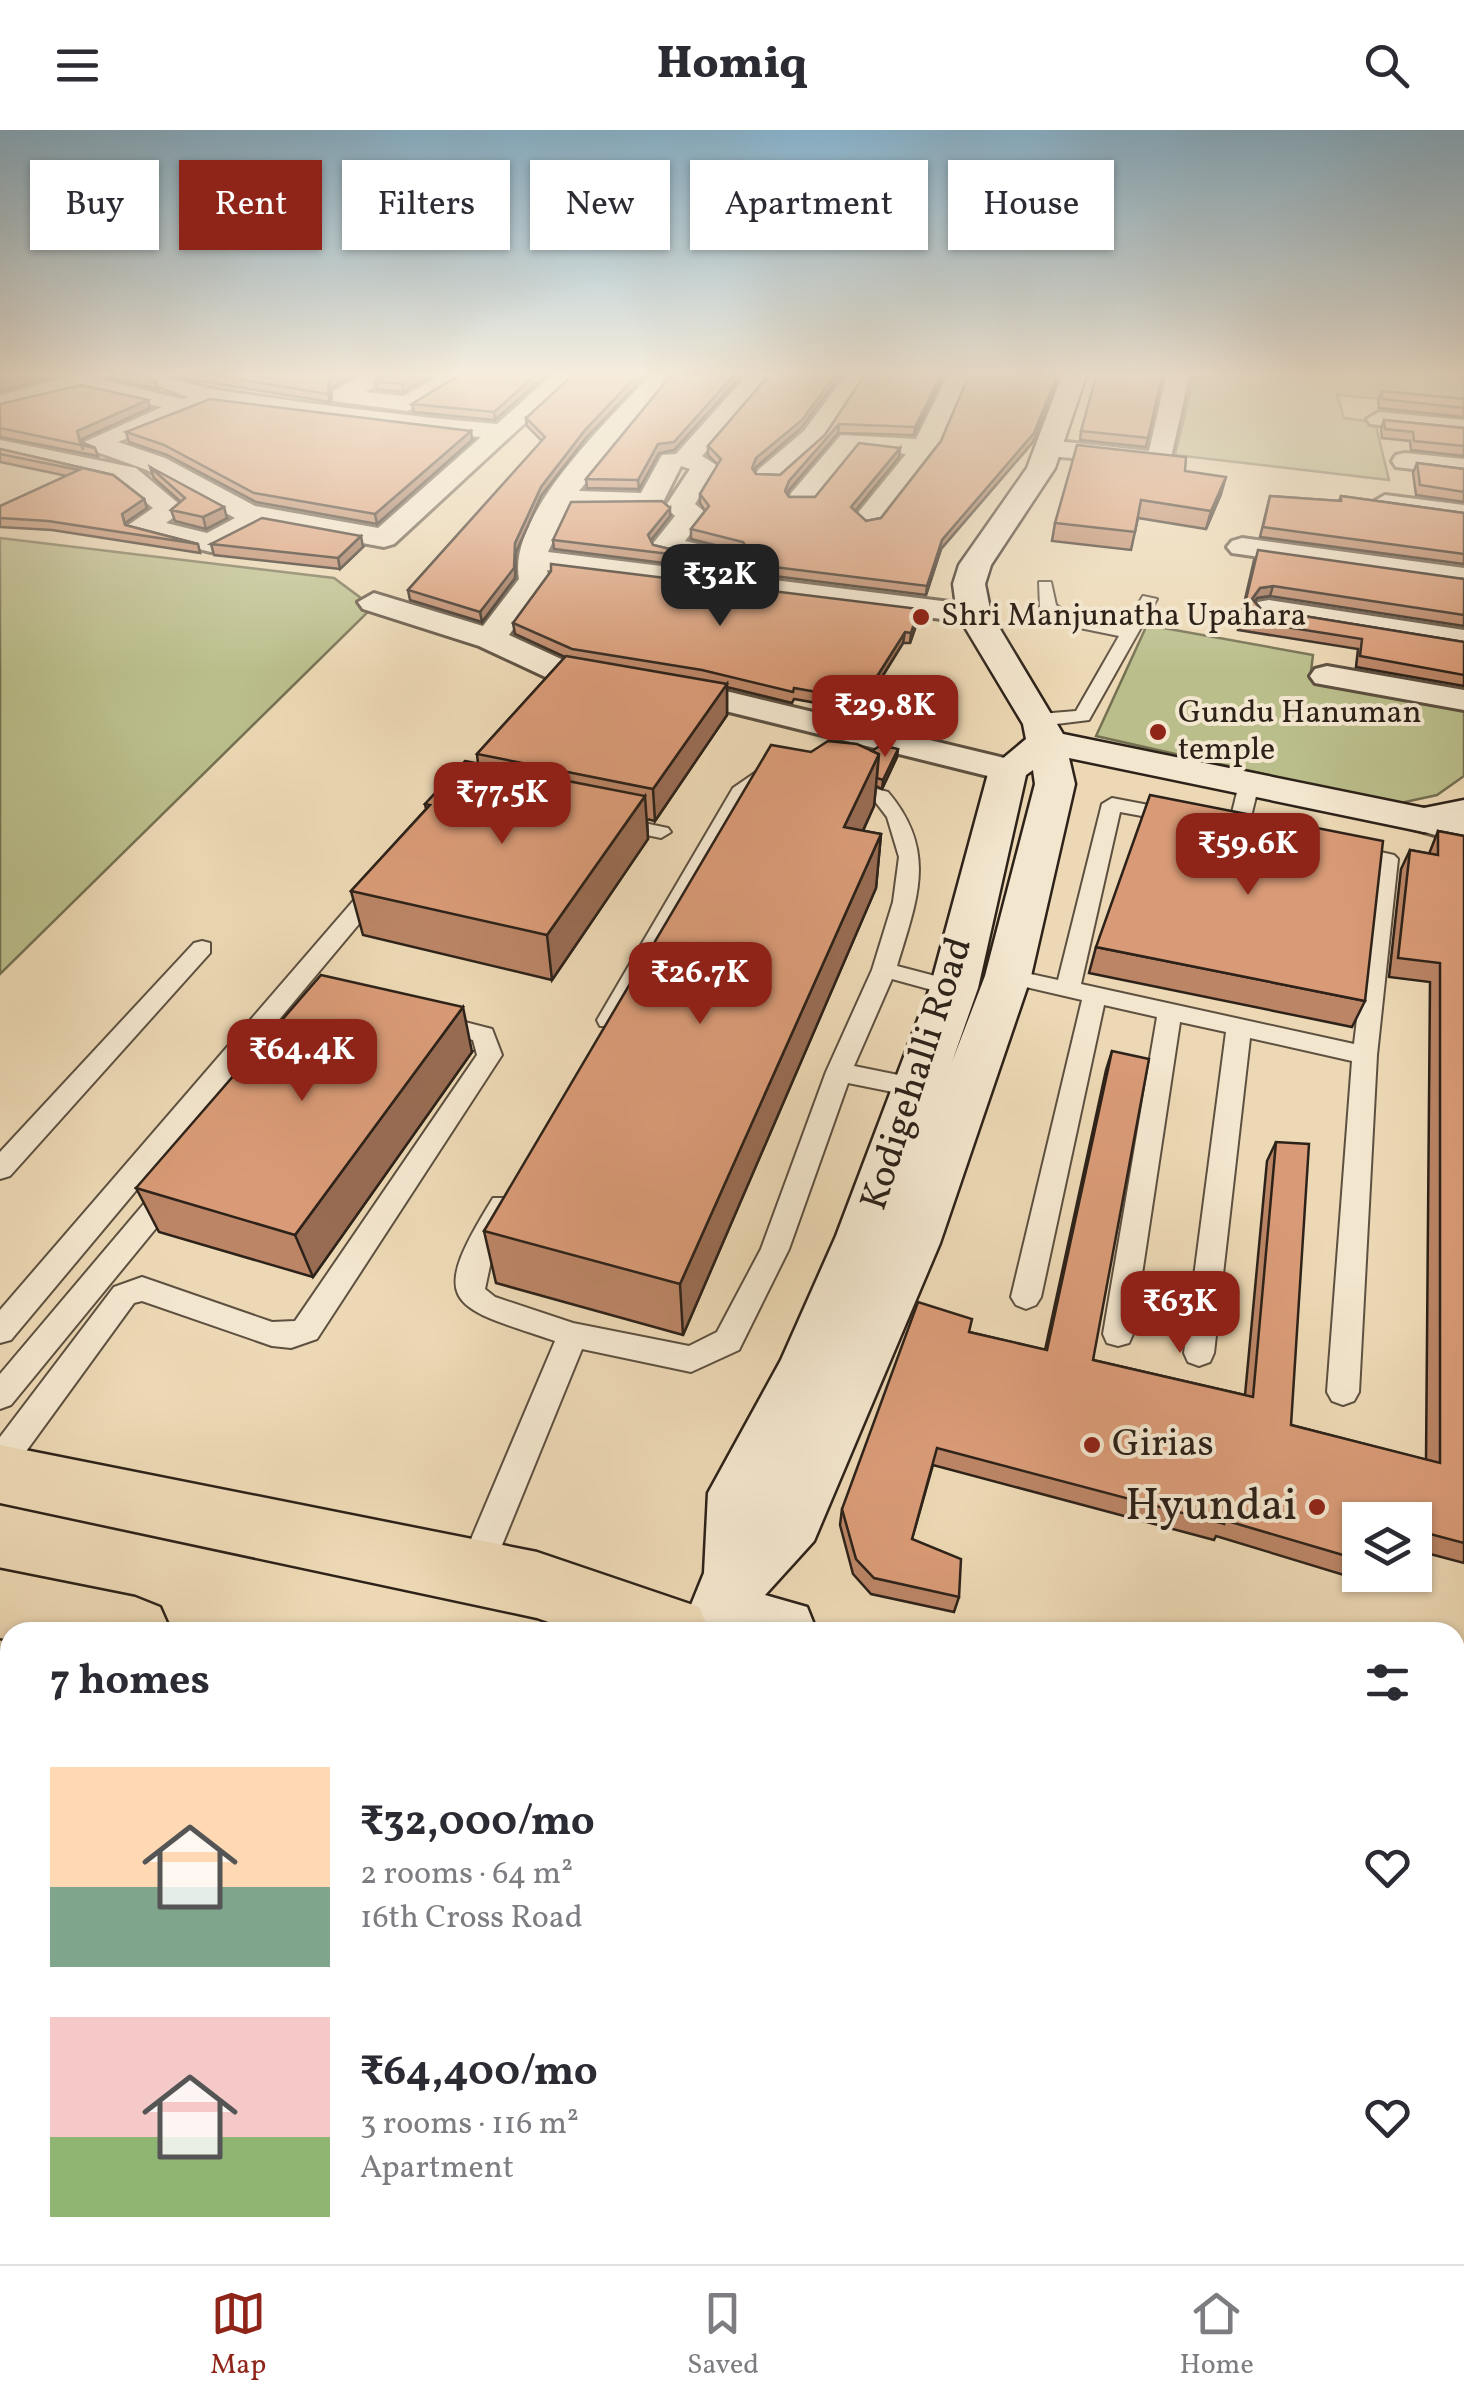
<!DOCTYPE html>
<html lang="en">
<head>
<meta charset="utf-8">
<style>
	:root { --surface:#fff; --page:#f7f7f7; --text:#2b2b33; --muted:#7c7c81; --line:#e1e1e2; --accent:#8f2418 }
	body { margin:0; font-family:Vollkorn,serif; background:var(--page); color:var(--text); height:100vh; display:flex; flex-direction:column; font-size:38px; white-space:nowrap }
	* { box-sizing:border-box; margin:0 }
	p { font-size:32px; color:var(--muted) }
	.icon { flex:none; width:55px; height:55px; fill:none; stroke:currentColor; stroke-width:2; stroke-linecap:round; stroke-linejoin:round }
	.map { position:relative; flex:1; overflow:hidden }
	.side { position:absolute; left:0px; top:1492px; width:1465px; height:642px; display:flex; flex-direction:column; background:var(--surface); border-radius:30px 30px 0 0; box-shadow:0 2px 8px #0004 }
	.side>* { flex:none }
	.guide { position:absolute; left:30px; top:30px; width:1405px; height:90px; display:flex; gap:20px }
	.fabs { position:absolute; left:1342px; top:1372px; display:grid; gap:20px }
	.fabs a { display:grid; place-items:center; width:90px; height:90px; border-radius:0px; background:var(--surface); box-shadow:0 2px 8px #0004; font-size:50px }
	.price { position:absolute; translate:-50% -85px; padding:0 22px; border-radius:20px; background:var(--accent); color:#fff; font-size:32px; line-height:65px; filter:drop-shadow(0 2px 5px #0008) }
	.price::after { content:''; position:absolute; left:50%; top:60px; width:30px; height:22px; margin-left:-15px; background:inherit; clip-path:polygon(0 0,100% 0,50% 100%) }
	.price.active { background:#222; color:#fff }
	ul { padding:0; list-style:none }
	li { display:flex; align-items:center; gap:30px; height:250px; padding:0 50px }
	li span { display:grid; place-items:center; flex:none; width:280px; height:200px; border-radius:0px; color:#555 }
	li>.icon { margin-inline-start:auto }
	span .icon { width:120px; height:120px; fill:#fffc; stroke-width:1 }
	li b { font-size:42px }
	h2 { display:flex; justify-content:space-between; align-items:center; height:120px; padding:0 50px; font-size:42px }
	.pill { padding:0 35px; border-radius:0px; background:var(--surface); box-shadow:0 2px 8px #0004; font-size:35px; line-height:90px }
	.pill.active { background:var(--accent); color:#fff }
	header { display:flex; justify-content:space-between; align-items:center; height:130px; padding:0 50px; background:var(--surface); font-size:45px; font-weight:800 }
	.menu { display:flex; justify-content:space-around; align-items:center; height:140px; border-top:2px solid var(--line); background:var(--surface); font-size:28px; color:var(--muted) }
	.menu a { display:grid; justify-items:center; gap:5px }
	.menu .active { color:var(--accent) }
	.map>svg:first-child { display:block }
	.green { fill:#babe8b; stroke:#747052; stroke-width:2.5 }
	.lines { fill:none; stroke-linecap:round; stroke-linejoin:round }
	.lane-casing { stroke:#5d5040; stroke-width:4 }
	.street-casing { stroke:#5d5040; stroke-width:6 }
	.secondary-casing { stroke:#2d2219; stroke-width:5 }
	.highway-casing { stroke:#2d2219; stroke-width:5 }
	.lane { fill:#f3e6ce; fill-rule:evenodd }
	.street { fill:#f3e6ce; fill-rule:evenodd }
	.secondary { fill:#f3e6ce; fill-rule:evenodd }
	.highway { fill:#ecd8b4; fill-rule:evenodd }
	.wall { fill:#bb8566; stroke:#2d2219; stroke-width:2.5 }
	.shaded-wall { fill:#986c53; stroke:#2d2219; stroke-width:2.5 }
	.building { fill:#d99b77; stroke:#2d2219; stroke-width:2.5 }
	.poi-dot { fill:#8f2418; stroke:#f3e6ce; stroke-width:4 }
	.labels { text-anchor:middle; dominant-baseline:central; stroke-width:8; stroke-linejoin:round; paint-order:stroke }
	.far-poi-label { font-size:32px; fill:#2d2219; stroke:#f3e6ce; text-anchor:start }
	.street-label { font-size:38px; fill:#2d2219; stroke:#f3e6ce }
	.poi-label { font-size:38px; fill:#2d2219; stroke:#f3e6ce; text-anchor:start }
	.near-poi-label { font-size:45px; fill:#2d2219; stroke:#f3e6ce; text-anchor:end }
</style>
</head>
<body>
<header><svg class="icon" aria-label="menu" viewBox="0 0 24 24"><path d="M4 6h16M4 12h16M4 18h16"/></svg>Homiq<svg class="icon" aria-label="search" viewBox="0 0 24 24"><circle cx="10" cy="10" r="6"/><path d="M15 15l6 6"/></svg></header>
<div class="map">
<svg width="1464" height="2134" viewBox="0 0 1464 2134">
	<rect width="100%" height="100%" fill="#ecd8b4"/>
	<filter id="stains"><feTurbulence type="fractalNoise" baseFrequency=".002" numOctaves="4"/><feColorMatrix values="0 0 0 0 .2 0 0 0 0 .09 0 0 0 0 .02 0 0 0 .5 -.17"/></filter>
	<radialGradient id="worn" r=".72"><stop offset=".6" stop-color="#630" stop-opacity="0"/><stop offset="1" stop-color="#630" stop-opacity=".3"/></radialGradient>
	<!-- green -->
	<g class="green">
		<polygon points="1195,243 1464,243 1464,276 1337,265 1344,288 1375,292 1389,350 1175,325"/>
		<polygon points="0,408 334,448 373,477 0,844"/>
		<polygon points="1147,495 1313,525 1310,549 1464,576 1464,646 1437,665 1396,674 1096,606"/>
	</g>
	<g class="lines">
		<defs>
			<g id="lane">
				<polygon points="1039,452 1051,452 1056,475 1063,480 1124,497 1143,466 1157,469 1089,590 1040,596 1031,590 1040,584 1076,581 1119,506 1070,496 1040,477"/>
				<polygon points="762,638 787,640 797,646 787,652 766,650 751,662 618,896 600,896 597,890 733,658"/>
				<polygon points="1249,648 1259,654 1248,699 1238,705 1231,703 1228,699 1239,654"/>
				<path d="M839,649L888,662C938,721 917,769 897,836L962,853L966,858L954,866L892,849L854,936L918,949L931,958L918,967L848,953L789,1119L739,1220L691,1242L582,1219L487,1452L475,1456L463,1452L458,1440L555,1211C450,1176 426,1176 493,1068H513L517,1075L494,1117L485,1159L495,1167L573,1193L689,1216L717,1202L761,1119L826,942L872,840L893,772L899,727L887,687L874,670L832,659V651Z"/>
				<polygon points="1112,668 1180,681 1190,687 1180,693 1120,682 1081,854 1354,914 1376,733 1335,720 1345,714 1394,725 1398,729 1377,925 1359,1262 1354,1271 1343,1275 1332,1271 1327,1262 1352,931 1250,908 1214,1223 1210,1232 1199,1236 1188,1232 1184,1223 1226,902 1180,892 1133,1204 1129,1213 1118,1216 1107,1213 1103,1204 1157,887 1104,875 1041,1167 1036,1175 1026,1179 1016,1175 1011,1167 1082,870 1000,851 996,846 1008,839 1058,850 1102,674"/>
				<polygon points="610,686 668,698 671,702 661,708 603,696 603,688"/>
				<polygon points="381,747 392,753 389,758 11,1210 0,1213 0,1180 373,748"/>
				<polygon points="202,811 210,813 210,823 10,1046 0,1049 0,1022 194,813"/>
				<polygon points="434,884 492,899 502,925 317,1209 291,1218 272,1216 142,1171 134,1173 11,1342 0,1346 0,1307 114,1157 142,1147 272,1192 295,1191 477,925 473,910 425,898 422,892 425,886"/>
				<polygon points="174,1047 188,1057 184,1064 11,1275 0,1279 0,1244 164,1050"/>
				<polygon points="914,2125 962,2125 961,2134 913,2134"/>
				<rect x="1026" y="2125" width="48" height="9"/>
			</g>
			<g id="street">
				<path d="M80,243H109L103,250L182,269L188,267L126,243C163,243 194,257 230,262C319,275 407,286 497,294L554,243H579L394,414L384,417L264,395L211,422L131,402L127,396L153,378L118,350L0,326V310L136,338L185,379L166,393L207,403L235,388L147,340L86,318L82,313L162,277L84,259L0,279V265ZM212,274L388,299L481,307L378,398L255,376L165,328L118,312Z"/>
				<polygon points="365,243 394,243 366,262 404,266 443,243 471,243 408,281 333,271 333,261"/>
				<path d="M653,243H677L579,361L641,363L662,325L676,324L749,243H773L702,326L718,336L695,374L706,383L685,411L740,424L745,430L730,439L656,422L651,416L675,386L665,377L690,339L681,336L660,378L569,377L548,422L974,475L990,484L974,493L547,440L549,449L509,505L572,534L701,555L1021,632L1027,640L1021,648L1008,651L701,575L552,550L479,516L363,479L358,472L374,463L483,496L519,449C507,385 609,289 653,243Z"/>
				<polygon points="847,243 870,243 822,311 777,351 759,351 755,345 759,339 804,301"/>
				<polygon points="949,243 972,243 937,318 877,395 867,397 853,389 906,324 857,318 812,374 792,374 788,368 792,362 841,305 916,309"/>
				<polygon points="1167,243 1190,243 1169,336 1048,326 1035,318 1048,310 1149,321"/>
				<polygon points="1379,282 1464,290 1464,304 1370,294 1367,289"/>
				<polygon points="1405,323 1464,329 1464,345 1396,337 1392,331 1396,325"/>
				<polygon points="1385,365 1464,375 1464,391 1375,379 1371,373"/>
				<polygon points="1242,408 1464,438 1464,456 1232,423 1227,417 1232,411"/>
				<polygon points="1269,470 1464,500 1464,520 1258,486 1253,479 1258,472"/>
				<polygon points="1327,536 1464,560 1464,580 1315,553 1310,546 1315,539"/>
				<polygon points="1424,678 1464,689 1464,713 1410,698 1405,690 1410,682"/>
			</g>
			<g id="secondary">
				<path d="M1063,243H1087L1055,338L991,435L985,454L991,484L1063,604L1424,678L1464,670V694L1424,702L1069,628L1075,654L1031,846L940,1113L814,1411L765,1465L807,1477L817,1502H680L704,1443L708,1363L781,1230L836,1106L930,858L989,640L1026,609L1023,594L957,484L953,454L959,435L1027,338ZM1033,640L1035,654L985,846L952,932L978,858L1026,645Z"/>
				<polygon points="1455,1588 1464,1590 1464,1666 1455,1664"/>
				<polygon points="1207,2125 1333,2125 1337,2134 1210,2134"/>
			</g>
			<g id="highway">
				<polygon points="0,1315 537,1422 699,1477 710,1502 577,1502 537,1488 0,1373"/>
				<polygon points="0,1440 135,1467 160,1477 171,1502 10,1502 10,1510 0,1508"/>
				<polygon points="0,1575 10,1577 10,1653 0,1651"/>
				<polygon points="1455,1680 1464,1682 1464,1816 1455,1814"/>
				<polygon points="0,1783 10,1785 10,1869 0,1867"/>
				<polygon points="1455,1876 1464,1878 1464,2041 1455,2039"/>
			</g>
		</defs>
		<!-- lane casing -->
		<use href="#lane" class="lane-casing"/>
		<!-- street casing -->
		<use href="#street" class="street-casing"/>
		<!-- secondary casing -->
		<use href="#secondary" class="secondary-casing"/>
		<!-- highway casing -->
		<use href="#highway" class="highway-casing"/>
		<!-- lane -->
		<use href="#lane" class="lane"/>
		<!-- street -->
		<use href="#street" class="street"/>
		<!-- secondary -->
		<use href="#secondary" class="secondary"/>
		<!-- highway -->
		<use href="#highway" class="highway"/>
	</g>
	<!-- wall -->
	<g class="wall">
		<polygon points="108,243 135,243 155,251 158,259 110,248"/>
		<polygon points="151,243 358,243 331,258 330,272"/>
		<polygon points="435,243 403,262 377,259 375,251"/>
		<polygon points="463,243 548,243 495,290 414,282 412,274"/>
		<polygon points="673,243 744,243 674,320 659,323 639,359 587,358 586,349"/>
		<polygon points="771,243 842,243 801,298 756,337 754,341 756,344 780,345 825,305 866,243 945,243 914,305 838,303 789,360 787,364 789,367 815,367 899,327 855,381 866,391 881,388 941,311 970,243 1060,243 1033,312 941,419 926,465 733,441 733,432 745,424 743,422 691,409 691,399 705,381 700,373 700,364 718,335 708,325 708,316"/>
		<polygon points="1163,243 1146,317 1080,310 1081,301"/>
		<polygon points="1382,261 1464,269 1464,287 1379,278 1378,270"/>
		<polygon points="0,274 150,278 80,310 81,312 95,318 98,326 0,307"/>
		<polygon points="526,288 585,309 541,366 516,422 515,448 482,492 410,470 408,460 542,311 527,296"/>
		<polygon points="1384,290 1464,298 1464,326 1411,320 1410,311 1382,308 1381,299"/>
		<polygon points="126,302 472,310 377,394 256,372 167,325 129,312"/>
		<polygon points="0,319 113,345 144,369 147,378 125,393 125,395 198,414 200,423 52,400 0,397 0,376 67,346 0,332"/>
		<polygon points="1417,333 1464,339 1464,372 1416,365 1413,343"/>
		<polygon points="150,337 227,388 206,399 175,391 171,380 181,372 154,348"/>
		<polygon points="1185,341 1221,364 1206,399 1138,388 1131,420 1052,411 1055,393"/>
		<polygon points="1270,366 1339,371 1341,366 1464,383 1464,434 1260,407"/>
		<polygon points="670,386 650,411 653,415 711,429 711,439 554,419 553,410"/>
		<polygon points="211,414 363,417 340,439 214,425"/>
		<polygon points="1254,430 1464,449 1464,496 1270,466 1257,468 1255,472 1261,479 1464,512 1464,556 1356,537 1358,519 1238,500"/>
		<polygon points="918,490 910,513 903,513 861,581 794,569 792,573 727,557 727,585 655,691 647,689 648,709 552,850 363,805 351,761 426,679 425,674 478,634 477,624 565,527 515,504 513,493"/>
		<polygon points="872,621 897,627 882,659 876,656 874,676 863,701 881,704 876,758 683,1205 496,1153 484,1101 811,622"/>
		<polygon points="1438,701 1464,706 1464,1433 1415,1420 1415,1390 1360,1390 1360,1445 1403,1445 1390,1459 1216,1406 1214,1410 933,1335 912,1409 959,1467 954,1482 871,1464 853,1444 840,1395 842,1379 969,1202 1045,1220 1106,940 1112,921 1093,1230 1245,1265 1267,1031 1276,1012 1291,1295 1426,1330 1430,852 1389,847 1401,739 1410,720 1429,724"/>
		<polygon points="1096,817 1365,871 1352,897 1089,843"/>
		<polygon points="472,922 313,1147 159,1102 136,1058"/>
	</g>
	<!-- shaded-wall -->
	<g class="shaded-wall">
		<polygon points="32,243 65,243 0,261 0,252"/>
		<polygon points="341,243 358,243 331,258 330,272 328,264 329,250"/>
		<polygon points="420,243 435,243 403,262 402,254"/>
		<polygon points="538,243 548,243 495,290 494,282"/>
		<polygon points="639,243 648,243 585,309 541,366 516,422 515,448 482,492 480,482 515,413 541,357 585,300"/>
		<polygon points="736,243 744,243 674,320 659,323 639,359 638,350 658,314"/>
		<polygon points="837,243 842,243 801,298 756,337 752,347 752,338 756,328"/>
		<polygon points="942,243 945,243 914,305 915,297"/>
		<polygon points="1058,243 1060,243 1033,312 941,419 926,465 927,456 942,410"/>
		<polygon points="148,270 150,278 80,310 83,320 77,301"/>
		<polygon points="839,294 838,303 789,360 785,370 785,361 789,351"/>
		<polygon points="471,301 472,310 377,394 375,384"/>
		<polygon points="900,318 899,327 850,387 851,377"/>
		<polygon points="1226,347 1221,364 1206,399 1211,381"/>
		<polygon points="144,369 147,378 125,393 128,404 122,384"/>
		<polygon points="224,377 227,388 206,399 203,387"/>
		<polygon points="670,378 670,386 648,414 648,405"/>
		<polygon points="361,406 363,417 340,439 338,428"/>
		<polygon points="1273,456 1270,466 1257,468 1249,479 1252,469 1260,458"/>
		<polygon points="919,479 918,490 910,513 911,503"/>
		<polygon points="905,502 903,513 861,581 862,570"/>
		<polygon points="727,554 727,585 655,691 653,659"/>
		<polygon points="898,619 897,627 882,659 883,650"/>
		<polygon points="879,624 874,676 840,751 844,697"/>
		<polygon points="645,666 648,709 552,850 547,805"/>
		<polygon points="881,704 876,758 683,1205 680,1154"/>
		<polygon points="463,877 472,922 313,1147 295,1105"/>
	</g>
	<!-- building -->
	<g class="building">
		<polygon points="0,243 32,243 0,252"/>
		<polygon points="122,243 135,243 155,251"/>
		<polygon points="200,243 341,243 329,250 328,264"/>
		<polygon points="387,243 420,243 402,254 375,251"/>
		<polygon points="463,243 538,243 494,282 412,274"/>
		<polygon points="575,243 639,243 585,300 541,357 515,413 514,438 480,482 408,460 545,307 526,288"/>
		<polygon points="673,243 736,243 674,312 658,314 638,350 586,349"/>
		<polygon points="771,243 837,243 802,290 756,328 752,338 756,344 780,345 825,305 866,243 942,243 915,297 839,294 789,351 785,361 789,367 815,367 859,313 900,318 851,377 866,391 881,388 941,311 970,243 1058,243 1034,303 942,410 927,456 733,432 749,421 743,412 691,399 709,376 700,364 721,329 708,316"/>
		<polygon points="1097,243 1163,243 1148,308 1081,301"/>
		<polygon points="81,255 148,270 77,301 80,312 95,318 0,298 0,274"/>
		<polygon points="1382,261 1464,269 1464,278 1382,269"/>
		<polygon points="210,269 471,301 375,384 254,363 164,315 126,302"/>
		<polygon points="1384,290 1464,298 1464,316 1414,311 1413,302 1385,299"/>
		<polygon points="1077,315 1186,327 1185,341 1226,347 1211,381 1141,370 1135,402 1055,393"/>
		<polygon points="0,319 113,345 144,369 122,384 125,395 198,414 48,391 0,388 0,376 79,340 0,324"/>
		<polygon points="1417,333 1464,339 1464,362 1420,355"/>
		<polygon points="150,337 224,377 203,387 171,380 185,368"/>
		<polygon points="1270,366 1341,371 1341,366 1464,383 1464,424 1263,397"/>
		<polygon points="662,371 670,378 648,405 653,415 711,429 553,410 571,372"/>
		<polygon points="262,388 361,406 338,428 211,414"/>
		<polygon points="1258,420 1464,449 1464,485 1273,456 1260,458 1252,469 1261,479 1464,512 1464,545 1360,526 1362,509 1241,490"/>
		<polygon points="551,434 919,479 911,503 905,502 862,570 794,558 793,562 702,540 572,519 513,493 551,441"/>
		<polygon points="566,526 727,554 653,659 477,624"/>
		<polygon points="828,611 857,614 879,624 844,697 881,704 680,1154 484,1101 771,615 811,622"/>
		<polygon points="881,615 898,619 883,650 877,648 879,624 872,621"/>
		<polygon points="465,631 645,666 547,805 351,761 430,675 425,674"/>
		<polygon points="1150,665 1383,711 1365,871 1096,817"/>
		<polygon points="1438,701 1464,706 1464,1413 1415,1400 1415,1390 1360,1390 1360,1430 1224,1390 1224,1394 937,1318 912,1409 961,1429 959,1467 874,1448 856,1429 842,1379 918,1172 972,1189 969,1202 1047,1220 1112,921 1149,929 1093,1230 1253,1267 1276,1012 1309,1014 1291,1295 1440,1333 1440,833 1398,828 1410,720 1438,725"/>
		<polygon points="321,845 463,877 295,1105 136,1058"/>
	</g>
	<!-- sky -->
	<linearGradient id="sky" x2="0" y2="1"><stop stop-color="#88b6d2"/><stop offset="0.45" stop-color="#f6eddd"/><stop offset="1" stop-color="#f6eddd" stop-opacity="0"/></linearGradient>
	<rect width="1464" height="542" fill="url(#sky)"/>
	<!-- markers -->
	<g class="poi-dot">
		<circle cx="921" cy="487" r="10"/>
		<circle cx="1158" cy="602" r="10"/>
		<circle cx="1092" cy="1315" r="10"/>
		<circle cx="1317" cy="1377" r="10"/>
	</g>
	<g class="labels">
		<!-- far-poi labels -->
		<g class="far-poi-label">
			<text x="941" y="487">Shri Manjunatha Upahara</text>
			<text x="1178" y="584">Gundu Hanuman<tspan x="1178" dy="37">temple</tspan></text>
		</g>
		<!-- street labels -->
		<g class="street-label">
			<text transform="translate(918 944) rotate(-72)">Kodigehalli Road</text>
		</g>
		<!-- poi labels -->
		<g class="poi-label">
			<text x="1112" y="1315">Girias</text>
		</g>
		<!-- near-poi labels -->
		<g class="near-poi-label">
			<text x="1297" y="1377">Hyundai</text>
		</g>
	</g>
	<rect width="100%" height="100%" filter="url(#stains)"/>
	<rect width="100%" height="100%" fill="url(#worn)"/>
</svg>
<div class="fabs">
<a><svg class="icon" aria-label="layers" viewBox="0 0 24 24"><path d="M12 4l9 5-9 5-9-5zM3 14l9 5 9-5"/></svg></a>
</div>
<b class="price active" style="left:720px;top:499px">₹32K</b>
<b class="price" style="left:885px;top:630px">₹29.8K</b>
<b class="price" style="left:502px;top:717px">₹77.5K</b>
<b class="price" style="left:1248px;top:768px">₹59.6K</b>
<b class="price" style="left:700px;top:897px">₹26.7K</b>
<b class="price" style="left:302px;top:974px">₹64.4K</b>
<b class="price" style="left:1180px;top:1226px">₹63K</b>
<div class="guide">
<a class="pill">Buy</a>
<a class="pill active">Rent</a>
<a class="pill">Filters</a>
<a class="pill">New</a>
<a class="pill">Apartment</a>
<a class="pill">House</a>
</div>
<section class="side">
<h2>7 homes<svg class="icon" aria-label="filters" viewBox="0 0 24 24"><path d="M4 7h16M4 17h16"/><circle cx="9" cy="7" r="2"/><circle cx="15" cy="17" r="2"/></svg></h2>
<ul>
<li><span style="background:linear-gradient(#ffd9b3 60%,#7fa58c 0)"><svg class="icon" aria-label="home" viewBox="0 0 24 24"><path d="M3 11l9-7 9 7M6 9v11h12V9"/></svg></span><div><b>₹32,000/mo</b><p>2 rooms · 64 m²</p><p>16th Cross Road</p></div><svg class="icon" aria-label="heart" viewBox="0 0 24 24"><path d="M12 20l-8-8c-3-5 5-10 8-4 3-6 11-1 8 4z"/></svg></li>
<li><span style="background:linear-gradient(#f6c9c9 60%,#8fb573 0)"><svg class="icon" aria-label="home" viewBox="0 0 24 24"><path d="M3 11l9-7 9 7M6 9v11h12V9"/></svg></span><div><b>₹64,400/mo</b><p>3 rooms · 116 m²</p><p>Apartment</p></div><svg class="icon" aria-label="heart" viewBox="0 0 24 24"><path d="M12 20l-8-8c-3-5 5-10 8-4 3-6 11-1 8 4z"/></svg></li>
</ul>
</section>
</div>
<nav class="menu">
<a class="active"><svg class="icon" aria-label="map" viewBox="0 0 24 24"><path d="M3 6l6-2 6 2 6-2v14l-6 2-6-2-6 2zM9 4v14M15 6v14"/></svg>Map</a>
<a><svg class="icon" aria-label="saved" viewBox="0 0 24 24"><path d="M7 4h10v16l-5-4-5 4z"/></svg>Saved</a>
<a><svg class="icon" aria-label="home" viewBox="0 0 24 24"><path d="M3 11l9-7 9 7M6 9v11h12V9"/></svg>Home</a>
</nav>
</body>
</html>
